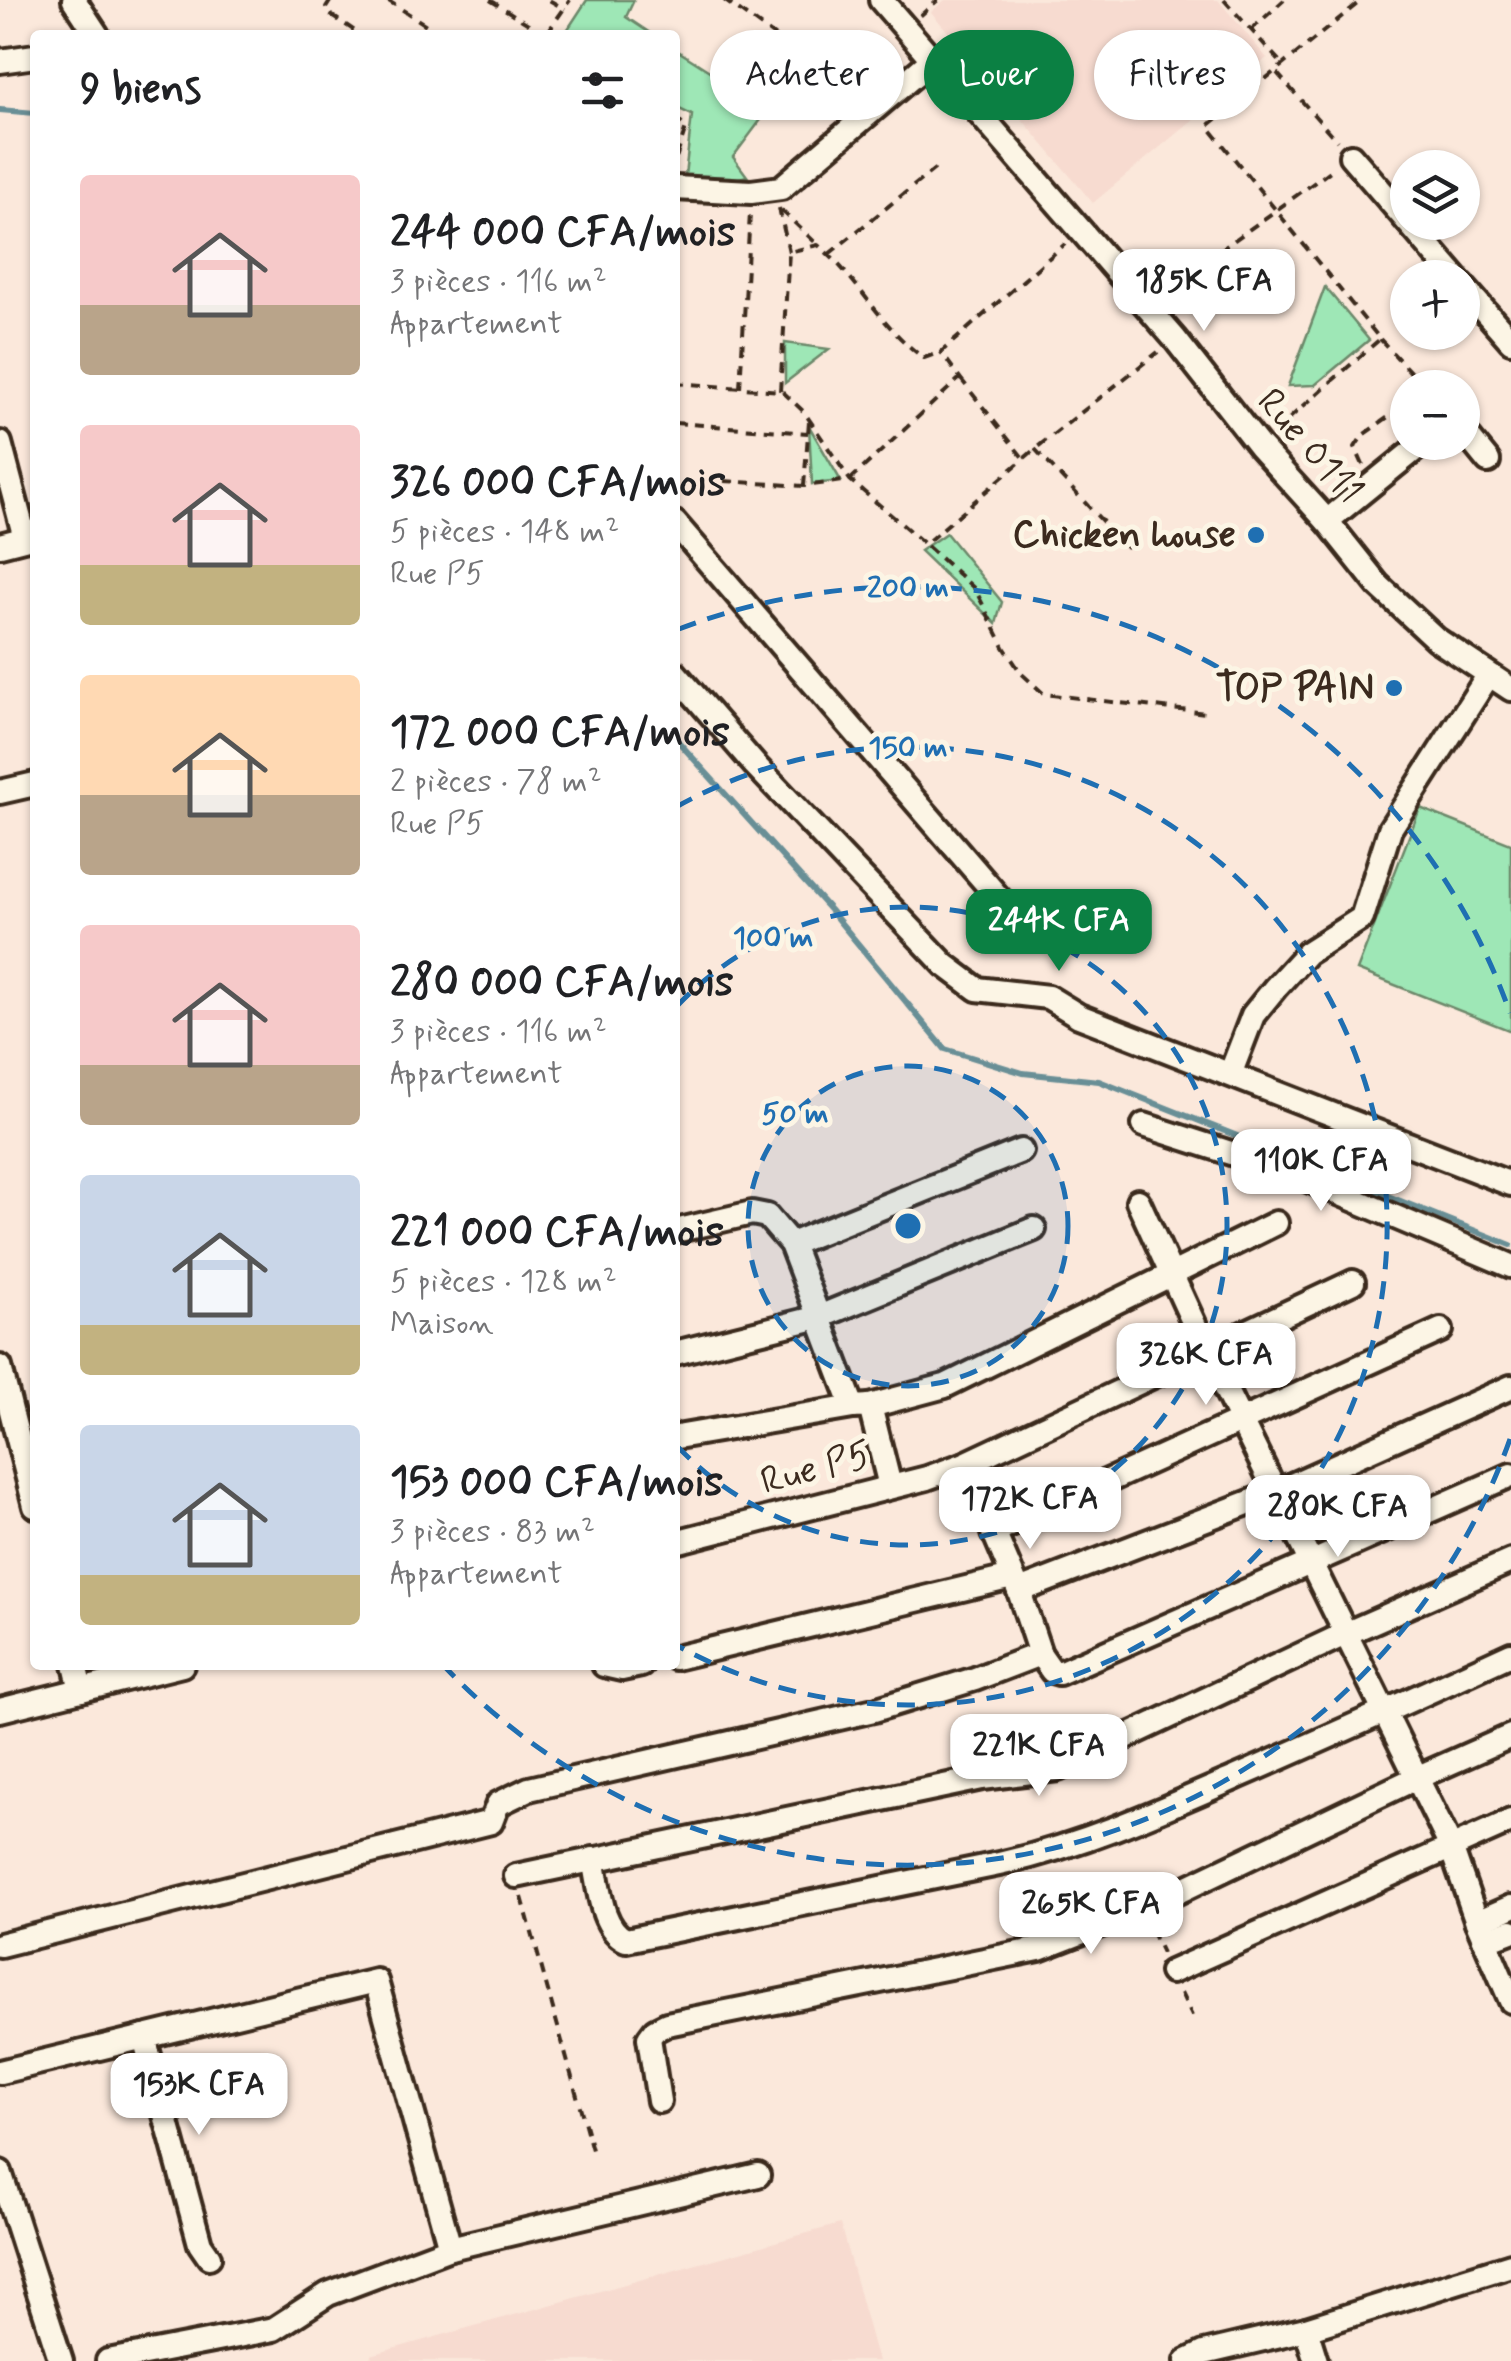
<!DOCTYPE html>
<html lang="fr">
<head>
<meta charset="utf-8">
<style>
	:root { --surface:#fff; --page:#f2f2f2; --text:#202124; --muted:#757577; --accent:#0b8043 }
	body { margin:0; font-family:Mynerve,sans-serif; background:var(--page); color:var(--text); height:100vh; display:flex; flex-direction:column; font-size:38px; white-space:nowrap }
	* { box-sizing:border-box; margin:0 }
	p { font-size:32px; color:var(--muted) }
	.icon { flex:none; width:55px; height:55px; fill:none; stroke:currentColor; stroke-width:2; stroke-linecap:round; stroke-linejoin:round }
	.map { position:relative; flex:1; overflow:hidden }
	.drawer { position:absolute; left:30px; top:30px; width:650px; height:1640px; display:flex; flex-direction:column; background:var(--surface); border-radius:10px; box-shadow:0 2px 8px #0004 }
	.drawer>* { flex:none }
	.banner { position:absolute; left:710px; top:30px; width:650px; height:90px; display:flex; gap:20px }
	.buttons { position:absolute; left:1390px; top:150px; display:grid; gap:20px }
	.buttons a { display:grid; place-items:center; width:90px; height:90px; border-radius:50%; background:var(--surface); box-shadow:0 2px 8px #0004; font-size:50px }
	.price { position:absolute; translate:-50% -85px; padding:0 22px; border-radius:20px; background:#fff; color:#222; font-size:32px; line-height:65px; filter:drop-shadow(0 2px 5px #0008) }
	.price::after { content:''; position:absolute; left:50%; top:60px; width:30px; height:22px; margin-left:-15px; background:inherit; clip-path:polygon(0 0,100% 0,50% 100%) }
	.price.on { background:var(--accent); color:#fff }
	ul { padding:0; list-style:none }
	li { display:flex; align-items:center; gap:30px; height:250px; padding:0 50px }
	li span { display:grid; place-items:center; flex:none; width:280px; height:200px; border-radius:10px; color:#555 }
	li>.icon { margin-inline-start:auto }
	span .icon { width:120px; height:120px; fill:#fffc; stroke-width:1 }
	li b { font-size:42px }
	h2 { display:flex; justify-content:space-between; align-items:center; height:120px; padding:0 50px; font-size:42px }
	.tag { padding:0 35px; border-radius:45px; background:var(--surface); box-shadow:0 2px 8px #0004; font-size:35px; line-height:90px }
	.tag.on { background:var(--accent); color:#fff }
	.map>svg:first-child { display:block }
	.built { fill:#f7dbd0 }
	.green { fill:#9ee7b6; stroke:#6c886a; stroke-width:2.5 }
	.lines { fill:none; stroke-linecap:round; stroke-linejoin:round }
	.stream { stroke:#698f96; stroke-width:6 }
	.minor-casing { stroke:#3b2a1e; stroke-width:30 }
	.path { stroke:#3b2a1e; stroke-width:4; stroke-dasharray:10 8; stroke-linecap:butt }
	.minor { stroke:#fcf5e5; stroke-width:22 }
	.ring { fill:none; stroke:#1f6fb2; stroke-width:5; stroke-dasharray:18 12 }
	.poi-dot { fill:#1f6fb2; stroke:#fcf5e5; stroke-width:4 }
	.labels { text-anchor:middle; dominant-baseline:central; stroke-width:10; stroke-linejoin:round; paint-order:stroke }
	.street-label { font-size:38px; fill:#3b2a1e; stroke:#fcf5e5 }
	.poi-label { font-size:38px; font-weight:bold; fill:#3b2a1e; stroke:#fcf5e5; text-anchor:end }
	.centre { fill:#1f6fb2; stroke:#fcf5e5; stroke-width:5 }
	.ring-label { font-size:30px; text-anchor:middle; font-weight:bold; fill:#1f6fb2; stroke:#fcf5e5; stroke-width:10; stroke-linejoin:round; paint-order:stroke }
</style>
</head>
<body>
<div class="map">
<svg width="1511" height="2361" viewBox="0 0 1511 2361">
	<rect width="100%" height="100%" fill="#fbe8db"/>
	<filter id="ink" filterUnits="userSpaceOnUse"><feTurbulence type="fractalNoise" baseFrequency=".01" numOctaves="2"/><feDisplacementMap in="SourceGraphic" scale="20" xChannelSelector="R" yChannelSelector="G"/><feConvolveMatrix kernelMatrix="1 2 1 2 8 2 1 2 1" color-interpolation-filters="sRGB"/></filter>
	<g filter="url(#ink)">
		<!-- built -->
		<g class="built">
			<polygon points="945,0 1218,0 1267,58 1093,203 931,12"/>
			<polygon points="840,2224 878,2361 373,2361 371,2355"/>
		</g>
		<!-- green -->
		<g class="green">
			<polygon points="587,0 634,0 626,17 653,35 564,35"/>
			<polygon points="675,49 769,109 733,157 747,176 683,193 692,115 675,107"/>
			<polygon points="1325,287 1369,340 1315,385 1288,386"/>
			<polygon points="785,343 829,349 785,383"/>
			<polygon points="809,426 841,481 812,484"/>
			<polygon points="946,533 1002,602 996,624 920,551"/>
			<polygon points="1420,808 1511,844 1511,1031 1357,970"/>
		</g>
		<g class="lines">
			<!-- stream -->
			<g class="stream">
				<polyline points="0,110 35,113"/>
				<polyline points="675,738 830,910 945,1049 1023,1073 1099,1081 1511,1245"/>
			</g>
			<defs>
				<g id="minor">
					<polyline points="74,0 97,35"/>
					<polyline points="881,0 1175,339 1259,446 1327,521 1378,585 1436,639 1511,689"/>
					<polyline points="0,61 35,56"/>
					<polyline points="1351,156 1408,222"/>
					<polyline points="675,188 751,192 781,188 932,60"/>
					<polyline points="1408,222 1456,278"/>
					<polyline points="1462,285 1511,341"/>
					<polyline points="1462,429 1488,461"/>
					<polyline points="0,443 25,538"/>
					<polyline points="1327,521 1424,442"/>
					<polyline points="675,523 1030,934"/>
					<polyline points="0,545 35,536"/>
					<polyline points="675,673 755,765 945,965 977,989 1048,997 1079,1016 1511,1184"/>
					<polyline points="0,792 35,784"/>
					<polyline points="1231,1072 1253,1015 1275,988 1307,953 1362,918 1390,829 1488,676"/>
					<polyline points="1144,1125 1289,1172 1511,1266"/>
					<polyline points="1138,1201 1206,1350 1451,1847 1477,1922 1511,2001"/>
					<polyline points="675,1231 752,1213 767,1216 791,1244 853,1407 870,1406 890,1486"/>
					<polyline points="791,1244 1021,1151"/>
					<polyline points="675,1353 819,1317 1034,1229"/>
					<polyline points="0,1367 35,1506"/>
					<polyline points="870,1406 945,1386 1276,1223"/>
					<polyline points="677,1437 853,1407"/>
					<polyline points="965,1464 1019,1591 1040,1654 1052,1671 1059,1673 1511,1475"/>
					<polyline points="993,1533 1441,1330"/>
					<polyline points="675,1542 927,1478 965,1464 1353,1282"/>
					<polyline points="1019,1591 1276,1492 1511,1387"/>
					<polyline points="675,1658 1012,1577"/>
					<polyline points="75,1665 81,1690"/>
					<polyline points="604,1665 622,1669 641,1665"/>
					<polyline points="0,1710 182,1665"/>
					<path d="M593,1859C599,1885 600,1928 626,1940L999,1864C1083,1845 1159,1811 1237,1777C1329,1737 1420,1696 1511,1654"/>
					<polyline points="516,1876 982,1778 1058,1769 1345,1634 1511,1561"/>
					<polyline points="1477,1922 1511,1907"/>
					<polyline points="1485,1941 1511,1931"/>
					<polyline points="0,1945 491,1822 498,1804 529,1789 874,1710 975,1679 1040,1654"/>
					<polyline points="1171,1972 1511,1821"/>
					<polyline points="144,2037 200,2244 209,2257"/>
					<polyline points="0,2072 376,1981 450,2248"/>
					<polyline points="659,2101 649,2038 655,2030 667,2024 1039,1949 1142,1909 1416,1778 1511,1736"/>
					<polyline points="0,2172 61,2361"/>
					<polyline points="1306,2329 1316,2361"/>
					<polyline points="108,2361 274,2329 328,2294 450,2248 758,2175"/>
					<polyline points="1187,2361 1204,2353 1306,2329 1511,2265"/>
				</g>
			</defs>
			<!-- minor casing -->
			<use href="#minor" class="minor-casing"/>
			<!-- path -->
			<g class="path">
				<polyline points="331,0 326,8 328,13 361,35"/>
				<polyline points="387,0 442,35"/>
				<polyline points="490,0 546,35"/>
				<polyline points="549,0 565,9"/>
				<polyline points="724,0 823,71"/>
				<polyline points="1224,0 1283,65"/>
				<polyline points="920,16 938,0"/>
				<polyline points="1251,30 1284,0"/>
				<polyline points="547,33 570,0"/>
				<polyline points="1277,73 1337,141"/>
				<polyline points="675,117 686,128 675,161"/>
				<polyline points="779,208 789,252"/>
				<polyline points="781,210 818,245"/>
				<polyline points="829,254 937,167"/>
				<polyline points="1161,293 1336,167"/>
				<polyline points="1380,339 1425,388"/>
				<polyline points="960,378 1024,459"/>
				<polyline points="675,383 782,391 804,412 850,480 925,544 1035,449 1158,352"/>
				<polyline points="740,388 750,213"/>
				<path d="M780,391L789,252L818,245C858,278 882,329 924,358L941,352"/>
				<polyline points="675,423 808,433"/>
				<polyline points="1276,430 1380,339 1208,126 1362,0"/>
				<polyline points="1035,449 1130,551"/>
				<polyline points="1363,465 1355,447 1363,435 1408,403"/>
				<polyline points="724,481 804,486 850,480 960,378 941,352 1065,244"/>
				<polyline points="804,486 809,421"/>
				<polyline points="927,546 975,589 1004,647 1021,673 1044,694 1206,713"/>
				<polyline points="522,1897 594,2157"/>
				<polyline points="1151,1930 1162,1953"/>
				<polyline points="1181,1993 1192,2016"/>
			</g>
			<!-- minor -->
			<use href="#minor" class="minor"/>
		</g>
	</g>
	<!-- distance rings -->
	<circle cx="908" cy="1226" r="160" fill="#1f6fb2" fill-opacity=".12"/>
	<g class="ring">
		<circle cx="908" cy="1226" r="160"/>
		<path d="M677 1006A319 319 0 1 1 677 1446"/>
		<path d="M676 807A479 479 0 1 1 676 1645"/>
		<path d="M1510 1439A639 639 0 0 1 444 1666M679 629A639 639 0 0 1 1510 1013"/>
	</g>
	<!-- markers -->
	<g class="poi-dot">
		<circle cx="1256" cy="535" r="10"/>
		<circle cx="1394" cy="688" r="10"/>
	</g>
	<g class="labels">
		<!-- street labels -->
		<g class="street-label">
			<text transform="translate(1309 447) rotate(49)">Rue O111</text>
			<text transform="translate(816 1469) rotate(-15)">Rue P5</text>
		</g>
		<!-- poi labels -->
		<g class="poi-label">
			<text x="1236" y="535">Chicken house</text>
			<text x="1374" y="688">TOP PAIN</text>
		</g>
	</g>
	<circle cx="908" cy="1226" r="15" class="centre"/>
	<g class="ring-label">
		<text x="908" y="597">200 m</text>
		<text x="908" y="757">150 m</text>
		<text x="773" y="947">100 m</text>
		<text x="795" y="1123">50 m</text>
	</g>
</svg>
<div class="buttons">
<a><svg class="icon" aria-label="layers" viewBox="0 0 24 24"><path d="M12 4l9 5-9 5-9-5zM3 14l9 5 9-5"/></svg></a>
<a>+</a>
<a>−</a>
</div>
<b class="price" style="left:1204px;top:334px">185K CFA</b>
<b class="price on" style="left:1059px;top:974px">244K CFA</b>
<b class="price" style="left:1321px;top:1214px">110K CFA</b>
<b class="price" style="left:1206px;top:1408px">326K CFA</b>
<b class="price" style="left:1030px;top:1552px">172K CFA</b>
<b class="price" style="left:1338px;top:1560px">280K CFA</b>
<b class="price" style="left:1039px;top:1799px">221K CFA</b>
<b class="price" style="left:1091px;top:1957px">265K CFA</b>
<b class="price" style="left:199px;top:2138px">153K CFA</b>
<div class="banner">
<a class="tag">Acheter</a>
<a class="tag on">Louer</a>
<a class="tag">Filtres</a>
</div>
<section class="drawer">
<h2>9 biens<svg class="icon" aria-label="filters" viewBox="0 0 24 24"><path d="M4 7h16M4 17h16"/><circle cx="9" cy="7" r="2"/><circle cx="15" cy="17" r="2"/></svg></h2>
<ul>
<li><span style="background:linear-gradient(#f6c9c9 65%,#b9a48a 0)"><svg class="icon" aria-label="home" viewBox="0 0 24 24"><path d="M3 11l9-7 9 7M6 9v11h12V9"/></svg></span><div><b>244 000 CFA/mois</b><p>3 pièces · 116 m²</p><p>Appartement</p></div></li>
<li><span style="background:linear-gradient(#f6c9c9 70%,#c2b280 0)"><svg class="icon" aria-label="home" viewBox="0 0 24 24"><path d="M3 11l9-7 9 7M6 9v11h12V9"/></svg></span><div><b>326 000 CFA/mois</b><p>5 pièces · 148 m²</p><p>Rue P5</p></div></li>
<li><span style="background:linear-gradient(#ffd9b3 60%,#b9a48a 0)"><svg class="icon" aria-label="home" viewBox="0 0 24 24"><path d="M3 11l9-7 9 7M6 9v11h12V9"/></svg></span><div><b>172 000 CFA/mois</b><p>2 pièces · 78 m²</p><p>Rue P5</p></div></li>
<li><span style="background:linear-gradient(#f6c9c9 70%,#b9a48a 0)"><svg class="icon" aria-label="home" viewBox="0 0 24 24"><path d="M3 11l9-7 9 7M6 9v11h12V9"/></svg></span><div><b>280 000 CFA/mois</b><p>3 pièces · 116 m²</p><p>Appartement</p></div></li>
<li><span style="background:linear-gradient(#c9d6e8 75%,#c2b280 0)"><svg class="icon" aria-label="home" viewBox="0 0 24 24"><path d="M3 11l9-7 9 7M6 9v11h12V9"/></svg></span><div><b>221 000 CFA/mois</b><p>5 pièces · 128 m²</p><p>Maison</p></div></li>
<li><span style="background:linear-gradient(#c9d6e8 75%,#c2b280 0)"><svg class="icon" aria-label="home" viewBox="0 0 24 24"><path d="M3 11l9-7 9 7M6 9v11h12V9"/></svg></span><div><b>153 000 CFA/mois</b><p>3 pièces · 83 m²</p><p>Appartement</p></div></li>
</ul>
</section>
</div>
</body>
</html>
